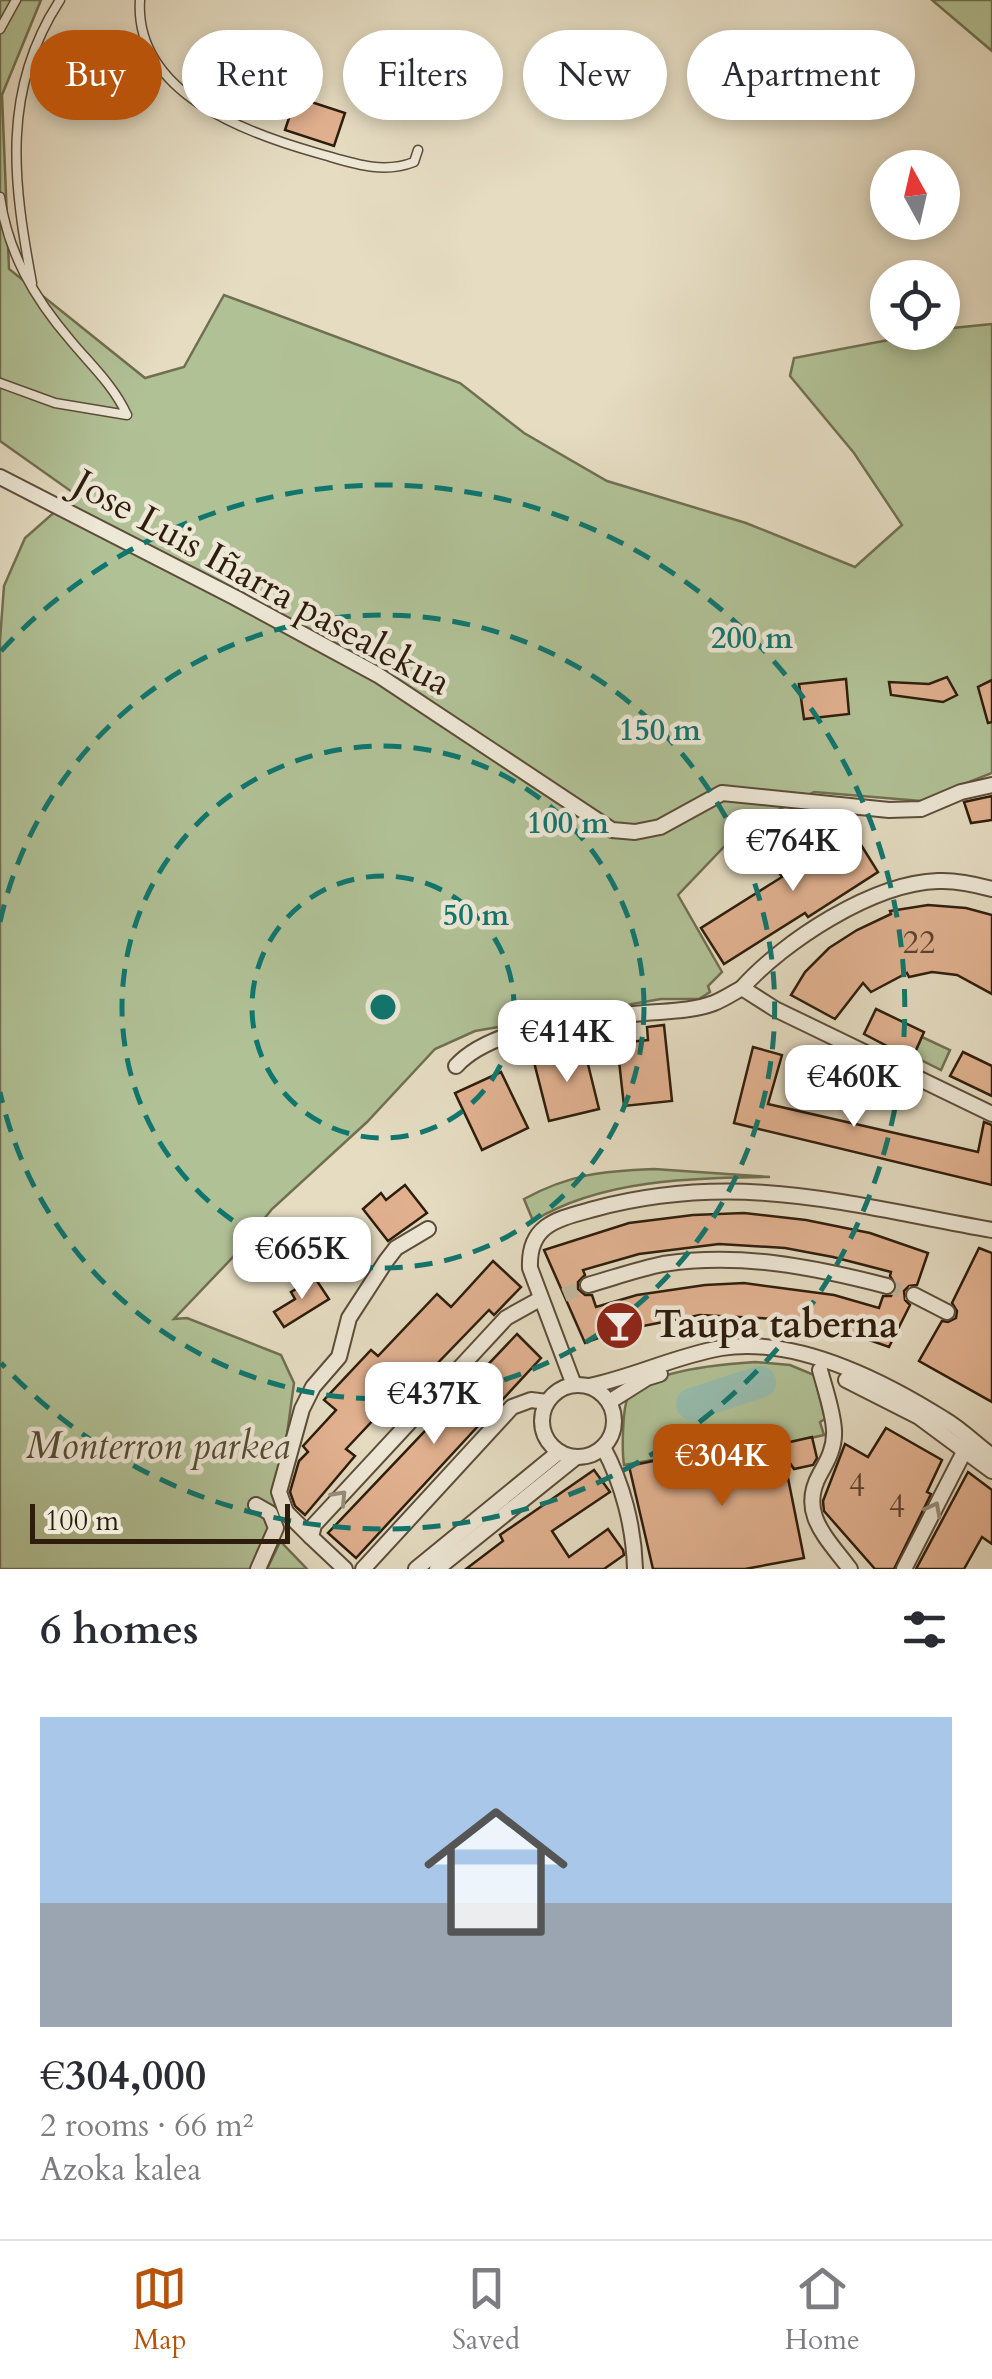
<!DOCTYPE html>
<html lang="en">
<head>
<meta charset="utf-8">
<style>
	:root { --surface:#fff; --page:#f2f2f3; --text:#2b2b33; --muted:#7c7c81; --line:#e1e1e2; --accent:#b45309 }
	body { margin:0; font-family:Cardo,serif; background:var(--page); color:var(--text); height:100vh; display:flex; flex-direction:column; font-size:38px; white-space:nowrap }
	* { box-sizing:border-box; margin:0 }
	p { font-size:32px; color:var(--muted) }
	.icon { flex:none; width:55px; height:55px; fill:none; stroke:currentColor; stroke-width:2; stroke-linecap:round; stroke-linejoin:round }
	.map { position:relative; height:1569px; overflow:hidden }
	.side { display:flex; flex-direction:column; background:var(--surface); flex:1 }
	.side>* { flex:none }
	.banner { position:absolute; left:30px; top:30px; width:932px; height:90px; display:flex; gap:20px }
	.needle { width:65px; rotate:352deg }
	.tools { position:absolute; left:870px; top:150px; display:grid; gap:20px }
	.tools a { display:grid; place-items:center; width:90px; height:90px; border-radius:50%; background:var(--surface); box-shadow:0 5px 15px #0003; font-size:50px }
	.scale { position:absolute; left:30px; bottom:25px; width:260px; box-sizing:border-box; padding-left:10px; border:5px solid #2e1d0c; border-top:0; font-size:28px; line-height:35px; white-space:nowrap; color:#2e1d0c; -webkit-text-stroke:8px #eee8d7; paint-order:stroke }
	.price { position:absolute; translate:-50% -85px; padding:0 22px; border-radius:20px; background:#fff; color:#222; font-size:32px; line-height:65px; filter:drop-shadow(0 2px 5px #0008) }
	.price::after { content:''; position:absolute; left:50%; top:60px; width:30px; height:22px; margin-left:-15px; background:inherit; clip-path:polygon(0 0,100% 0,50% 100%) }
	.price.active { background:var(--accent); color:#fff }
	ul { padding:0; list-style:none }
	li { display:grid; align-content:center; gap:20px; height:530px; padding:0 40px }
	li span { display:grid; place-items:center; height:310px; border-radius:0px; color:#555 }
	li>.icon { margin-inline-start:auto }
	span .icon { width:180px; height:180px; fill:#fffc; stroke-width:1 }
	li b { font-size:42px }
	h2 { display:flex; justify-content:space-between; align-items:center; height:120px; padding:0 40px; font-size:42px }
	.tag { padding:0 35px; border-radius:45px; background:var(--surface); box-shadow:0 5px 15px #0003; font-size:35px; line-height:90px }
	.tag.active { background:var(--accent); color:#fff }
	.tabs { display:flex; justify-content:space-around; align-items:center; height:140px; border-top:2px solid var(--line); background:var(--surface); font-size:28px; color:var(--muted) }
	.tabs a { display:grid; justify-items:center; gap:5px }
	.tabs .active { color:var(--accent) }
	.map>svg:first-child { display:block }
	.green { fill:#b1c196; stroke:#706f51; stroke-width:2.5 }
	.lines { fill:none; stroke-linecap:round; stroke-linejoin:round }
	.river { stroke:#97bcad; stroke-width:32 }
	.building { fill:#e1b190; stroke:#2e1d0c; stroke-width:2.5; fill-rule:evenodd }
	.street-tunnel { stroke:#c0b69e; stroke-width:14; stroke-dasharray:14 7; stroke-linecap:butt }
	.lane-casing { stroke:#5c4d3a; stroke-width:11 }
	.street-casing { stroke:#5c4d3a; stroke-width:18 }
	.lane { stroke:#eee8d7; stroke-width:8 }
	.street { stroke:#eee8d7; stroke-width:14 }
	.oneway { stroke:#988d7c }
	.ring { fill:none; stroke:#0f766e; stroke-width:5; stroke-dasharray:18 12 }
	.labels { text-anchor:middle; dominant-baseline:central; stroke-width:9; stroke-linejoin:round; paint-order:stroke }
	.number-label { font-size:32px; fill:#5b422d }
	.street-label { font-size:38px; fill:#2e1d0c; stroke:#eee8d7 }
	.poi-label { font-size:38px; font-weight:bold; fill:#2e1d0c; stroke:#eee8d7; text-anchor:start }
	.park-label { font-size:38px; font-style:italic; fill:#554e35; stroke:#eee8d7 }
	.centre { fill:#0f766e; stroke:#eee8d7; stroke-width:5 }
	.ring-label { font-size:30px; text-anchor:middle; font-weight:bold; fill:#0f766e; stroke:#eee8d7; stroke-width:9; stroke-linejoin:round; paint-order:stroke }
</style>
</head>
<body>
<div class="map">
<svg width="992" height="1569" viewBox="0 0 992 1569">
	<rect width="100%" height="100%" fill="#e5dcc2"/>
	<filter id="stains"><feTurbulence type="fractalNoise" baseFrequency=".002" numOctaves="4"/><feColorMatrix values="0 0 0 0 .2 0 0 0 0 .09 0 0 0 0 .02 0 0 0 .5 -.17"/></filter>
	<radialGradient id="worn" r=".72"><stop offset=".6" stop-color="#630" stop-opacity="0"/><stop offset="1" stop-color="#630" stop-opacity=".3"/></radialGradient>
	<!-- green -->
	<g class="green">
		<polygon points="0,0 41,0 2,95 9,269 145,378 184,367 224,295 460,383 524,433 607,481 746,523 855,567 902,525 854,453 790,376 794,358 925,333 942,332 943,329 992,324 992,773 921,801 814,792 742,828 678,895 722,972 708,986 710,992 699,999 661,999 475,1031 435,1049 367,1122 272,1209 233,1257 174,1319 187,1318 281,1355 294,1383 273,1537 255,1569 0,1569 0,640 4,586 25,538 75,494 0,441"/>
		<polygon points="932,0 992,0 992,51"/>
		<polygon points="922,1037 950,1050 941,1070 913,1056"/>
		<path d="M654,1169L770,1177C692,1178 602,1179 533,1221L524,1199C570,1174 603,1171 654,1169Z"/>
		<path d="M755,1362L790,1365L814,1375L825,1419L820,1422L824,1435L689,1465L687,1454L624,1465C622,1452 622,1405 629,1396C649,1370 724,1364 755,1362Z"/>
		<polygon points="280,1542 281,1542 307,1569 267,1569"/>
	</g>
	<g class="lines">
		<!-- river -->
		<polyline class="river" points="692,1404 760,1382"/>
	</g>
	<!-- building -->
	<g class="building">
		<polygon points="296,97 345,113 334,146 285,130"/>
		<polygon points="947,677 957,695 943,702 891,695 889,682 929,684"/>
		<polygon points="846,679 849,714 804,719 799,684"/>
		<polygon points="992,680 992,722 988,723 978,687"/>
		<polygon points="992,796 992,820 971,823 964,802"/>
		<polygon points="848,824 878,872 808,917 805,913 724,964 701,928 782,877 778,871"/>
		<polygon points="928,905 966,908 992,915 992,994 957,975 932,972 909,977 907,973 871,992 863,983 835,1019 791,995 805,972 829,948 857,930 891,914 890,911"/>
		<polygon points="876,1009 924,1032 912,1059 864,1034"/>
		<polygon points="664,1025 672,1101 624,1106 617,1043 648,1040 647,1027"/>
		<polygon points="753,1047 782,1055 768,1104 978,1152 984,1122 992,1125 992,1185 734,1123"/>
		<polygon points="584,1048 599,1109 549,1121 534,1062"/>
		<polygon points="963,1052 992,1066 992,1096 950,1076"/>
		<polygon points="501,1072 528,1128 482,1150 455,1093"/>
		<polygon points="405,1185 427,1213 388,1241 363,1209 381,1193 386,1200"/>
		<path d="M744,1213L806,1220L870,1233L928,1253L917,1285L909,1286L904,1291L905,1300L910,1305L889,1347L832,1327L795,1320L700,1315L617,1331L585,1343L544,1250L629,1223L693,1215ZM719,1244L785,1248L833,1257L891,1272L890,1276L897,1288L891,1296H883L879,1308L834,1295L744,1283L705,1285L637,1295L596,1307L592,1295H585L578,1289V1282L585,1275L583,1270L639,1254Z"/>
		<polygon points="979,1248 992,1253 992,1402 919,1361 942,1321 948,1322 956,1318 957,1311 952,1303"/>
		<polygon points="493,1261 521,1287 494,1315 489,1310 430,1371 424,1366 346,1449 355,1456 305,1515 295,1506 290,1492 299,1461 308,1452 303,1446 336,1410 324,1400 371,1350 378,1356 437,1294 451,1307"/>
		<polygon points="315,1278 329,1299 284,1327 274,1312 295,1299 291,1292"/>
		<polygon points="517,1334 541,1358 356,1558 328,1533"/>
		<polygon points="886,1428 942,1460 927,1492 931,1494 894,1569 875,1569 824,1511 823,1501 845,1444 868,1457"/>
		<polygon points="812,1437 817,1458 813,1465 794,1469 783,1453 804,1558 745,1569 653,1569 629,1466 687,1454 689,1465"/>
		<polygon points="594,1470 610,1492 552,1531 569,1557 608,1529 623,1550 624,1555 604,1569 466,1569 503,1541 500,1535"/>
		<polygon points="968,1472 992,1490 992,1544 982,1537 964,1569 916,1569"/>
	</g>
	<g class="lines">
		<!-- street-tunnel -->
		<g class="street-tunnel">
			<polyline points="887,1286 914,1295"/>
			<polyline points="564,1295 588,1285"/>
		</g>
		<defs>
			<g id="lane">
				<path d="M140,0C134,93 246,133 317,153C350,162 381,175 414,162L418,150"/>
				<polyline points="0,29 16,0"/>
				<path d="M0,197C8,253 34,298 71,341C91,365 114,386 127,415L55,403L0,383"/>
				<path d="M32,283C13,182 1,90 60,0"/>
			</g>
			<g id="street">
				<polyline points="0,477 236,598 378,675 612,830 635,832 660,827 722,793 889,810 921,809 961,792 992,785"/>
				<path d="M992,889C974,884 957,880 938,881C873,883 784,941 742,988L775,1009L992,1114"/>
				<path d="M456,1066C493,1025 591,1017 645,1013C668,1011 693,1011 714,1003C724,999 733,993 742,988"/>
				<path d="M588,1285C613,1278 638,1269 663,1264C739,1252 814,1267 887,1286"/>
				<polyline points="914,1295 947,1312"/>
				<path d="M820,1370C825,1389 833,1411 834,1430C835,1447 828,1460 820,1474C798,1513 827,1538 850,1569"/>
				<polyline points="846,1380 919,1417 992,1471"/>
				<circle cx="578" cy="1421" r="36"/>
				<path d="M574,1385L530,1268C528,1224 558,1219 594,1209C739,1170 850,1205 992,1230"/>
				<path d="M589,1386C634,1377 675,1356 721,1348C796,1336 882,1380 944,1419C961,1429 976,1444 992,1456"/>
				<polyline points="609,1402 647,1378 660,1374"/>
				<path d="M603,1447C623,1484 634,1528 635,1569"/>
				<polyline points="256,1505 270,1513 276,1528 258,1569"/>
				<polyline points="311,1537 286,1512 279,1492 302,1409 313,1387 339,1357 349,1318 386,1261 396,1248 428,1229"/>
				<polyline points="345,1569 311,1537 314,1525 506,1318 540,1299"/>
				<polyline points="363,1569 512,1407 531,1400 547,1402"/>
				<polyline points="416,1569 559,1452"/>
				<polyline points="437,1569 575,1458"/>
				<polyline points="904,1569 965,1450"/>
			</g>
		</defs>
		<!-- lane casing -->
		<use href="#lane" class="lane-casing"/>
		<!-- street casing -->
		<use href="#street" class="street-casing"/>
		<!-- lane -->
		<use href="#lane" class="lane"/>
		<!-- street -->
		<use href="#street" class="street"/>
	</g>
	<!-- one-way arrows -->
	<defs><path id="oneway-chevron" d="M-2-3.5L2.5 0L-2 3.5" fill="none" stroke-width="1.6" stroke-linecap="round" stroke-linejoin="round" transform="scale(2.5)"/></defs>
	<g class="oneway">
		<use href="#oneway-chevron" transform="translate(340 1497) rotate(-47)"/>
		<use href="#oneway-chevron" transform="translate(934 1509) rotate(-62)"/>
	</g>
	<!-- distance rings -->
	<g class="ring">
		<circle cx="383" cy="1007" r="131"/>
		<circle cx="383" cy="1007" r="261"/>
		<path d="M0 922A392 392 0 1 1 0 1092"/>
		<path d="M1 651A522 522 0 1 1 1 1363"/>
	</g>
	<!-- icons -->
	<defs>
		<symbol id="bar-disc" viewBox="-11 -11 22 22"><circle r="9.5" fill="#8f2418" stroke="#eee8d7"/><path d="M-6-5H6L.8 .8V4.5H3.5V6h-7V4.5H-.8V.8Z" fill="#fff"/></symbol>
	</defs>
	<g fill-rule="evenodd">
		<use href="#bar-disc" x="592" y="1298" width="55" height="55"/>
	</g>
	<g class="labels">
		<!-- number labels -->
		<g class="number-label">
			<text x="919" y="943">22</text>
			<text x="857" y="1486">4</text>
			<text x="897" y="1507">4</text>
		</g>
		<!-- street labels -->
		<g class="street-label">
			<text transform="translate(262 583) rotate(29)">Jose Luis Iñarra pasealekua</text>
		</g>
		<!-- poi labels -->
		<g class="poi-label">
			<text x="654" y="1325">Taupa taberna</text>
		</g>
		<!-- park labels -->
		<g class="park-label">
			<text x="158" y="1446">Monterron parkea</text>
		</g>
	</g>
	<circle cx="383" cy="1007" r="15" class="centre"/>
	<g class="ring-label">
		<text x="752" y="648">200 m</text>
		<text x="660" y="740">150 m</text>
		<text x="568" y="833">100 m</text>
		<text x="476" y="925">50 m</text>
	</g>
	<rect width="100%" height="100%" filter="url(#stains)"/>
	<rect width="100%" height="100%" fill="url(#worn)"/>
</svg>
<div class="tools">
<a><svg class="needle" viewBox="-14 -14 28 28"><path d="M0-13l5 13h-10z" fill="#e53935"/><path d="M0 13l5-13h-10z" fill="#7c7c81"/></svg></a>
<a><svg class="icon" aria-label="locate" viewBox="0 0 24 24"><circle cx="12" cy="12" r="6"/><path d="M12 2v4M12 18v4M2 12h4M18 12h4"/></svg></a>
</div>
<div class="scale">100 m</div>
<b class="price" style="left:793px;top:894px">€764K</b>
<b class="price" style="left:567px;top:1085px">€414K</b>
<b class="price" style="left:854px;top:1130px">€460K</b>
<b class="price" style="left:302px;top:1302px">€665K</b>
<b class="price" style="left:434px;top:1447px">€437K</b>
<b class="price active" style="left:722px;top:1509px">€304K</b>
<div class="banner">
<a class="tag active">Buy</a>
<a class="tag">Rent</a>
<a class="tag">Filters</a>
<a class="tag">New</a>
<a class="tag">Apartment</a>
</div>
</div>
<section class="side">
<h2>6 homes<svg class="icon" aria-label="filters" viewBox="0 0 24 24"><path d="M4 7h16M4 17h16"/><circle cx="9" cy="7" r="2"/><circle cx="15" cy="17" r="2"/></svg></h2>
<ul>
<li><span style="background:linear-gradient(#a9c7e8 60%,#9aa5b1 0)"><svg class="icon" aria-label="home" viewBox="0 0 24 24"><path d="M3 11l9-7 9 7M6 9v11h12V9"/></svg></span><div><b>€304,000</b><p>2 rooms · 66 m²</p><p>Azoka kalea</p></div></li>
</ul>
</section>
<nav class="tabs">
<a class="active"><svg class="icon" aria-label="map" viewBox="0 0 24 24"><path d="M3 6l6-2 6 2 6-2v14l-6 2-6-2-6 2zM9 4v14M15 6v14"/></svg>Map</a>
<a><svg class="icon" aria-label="saved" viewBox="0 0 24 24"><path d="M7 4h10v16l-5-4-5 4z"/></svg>Saved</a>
<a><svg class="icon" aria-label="home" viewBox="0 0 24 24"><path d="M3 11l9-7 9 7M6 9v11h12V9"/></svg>Home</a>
</nav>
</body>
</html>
